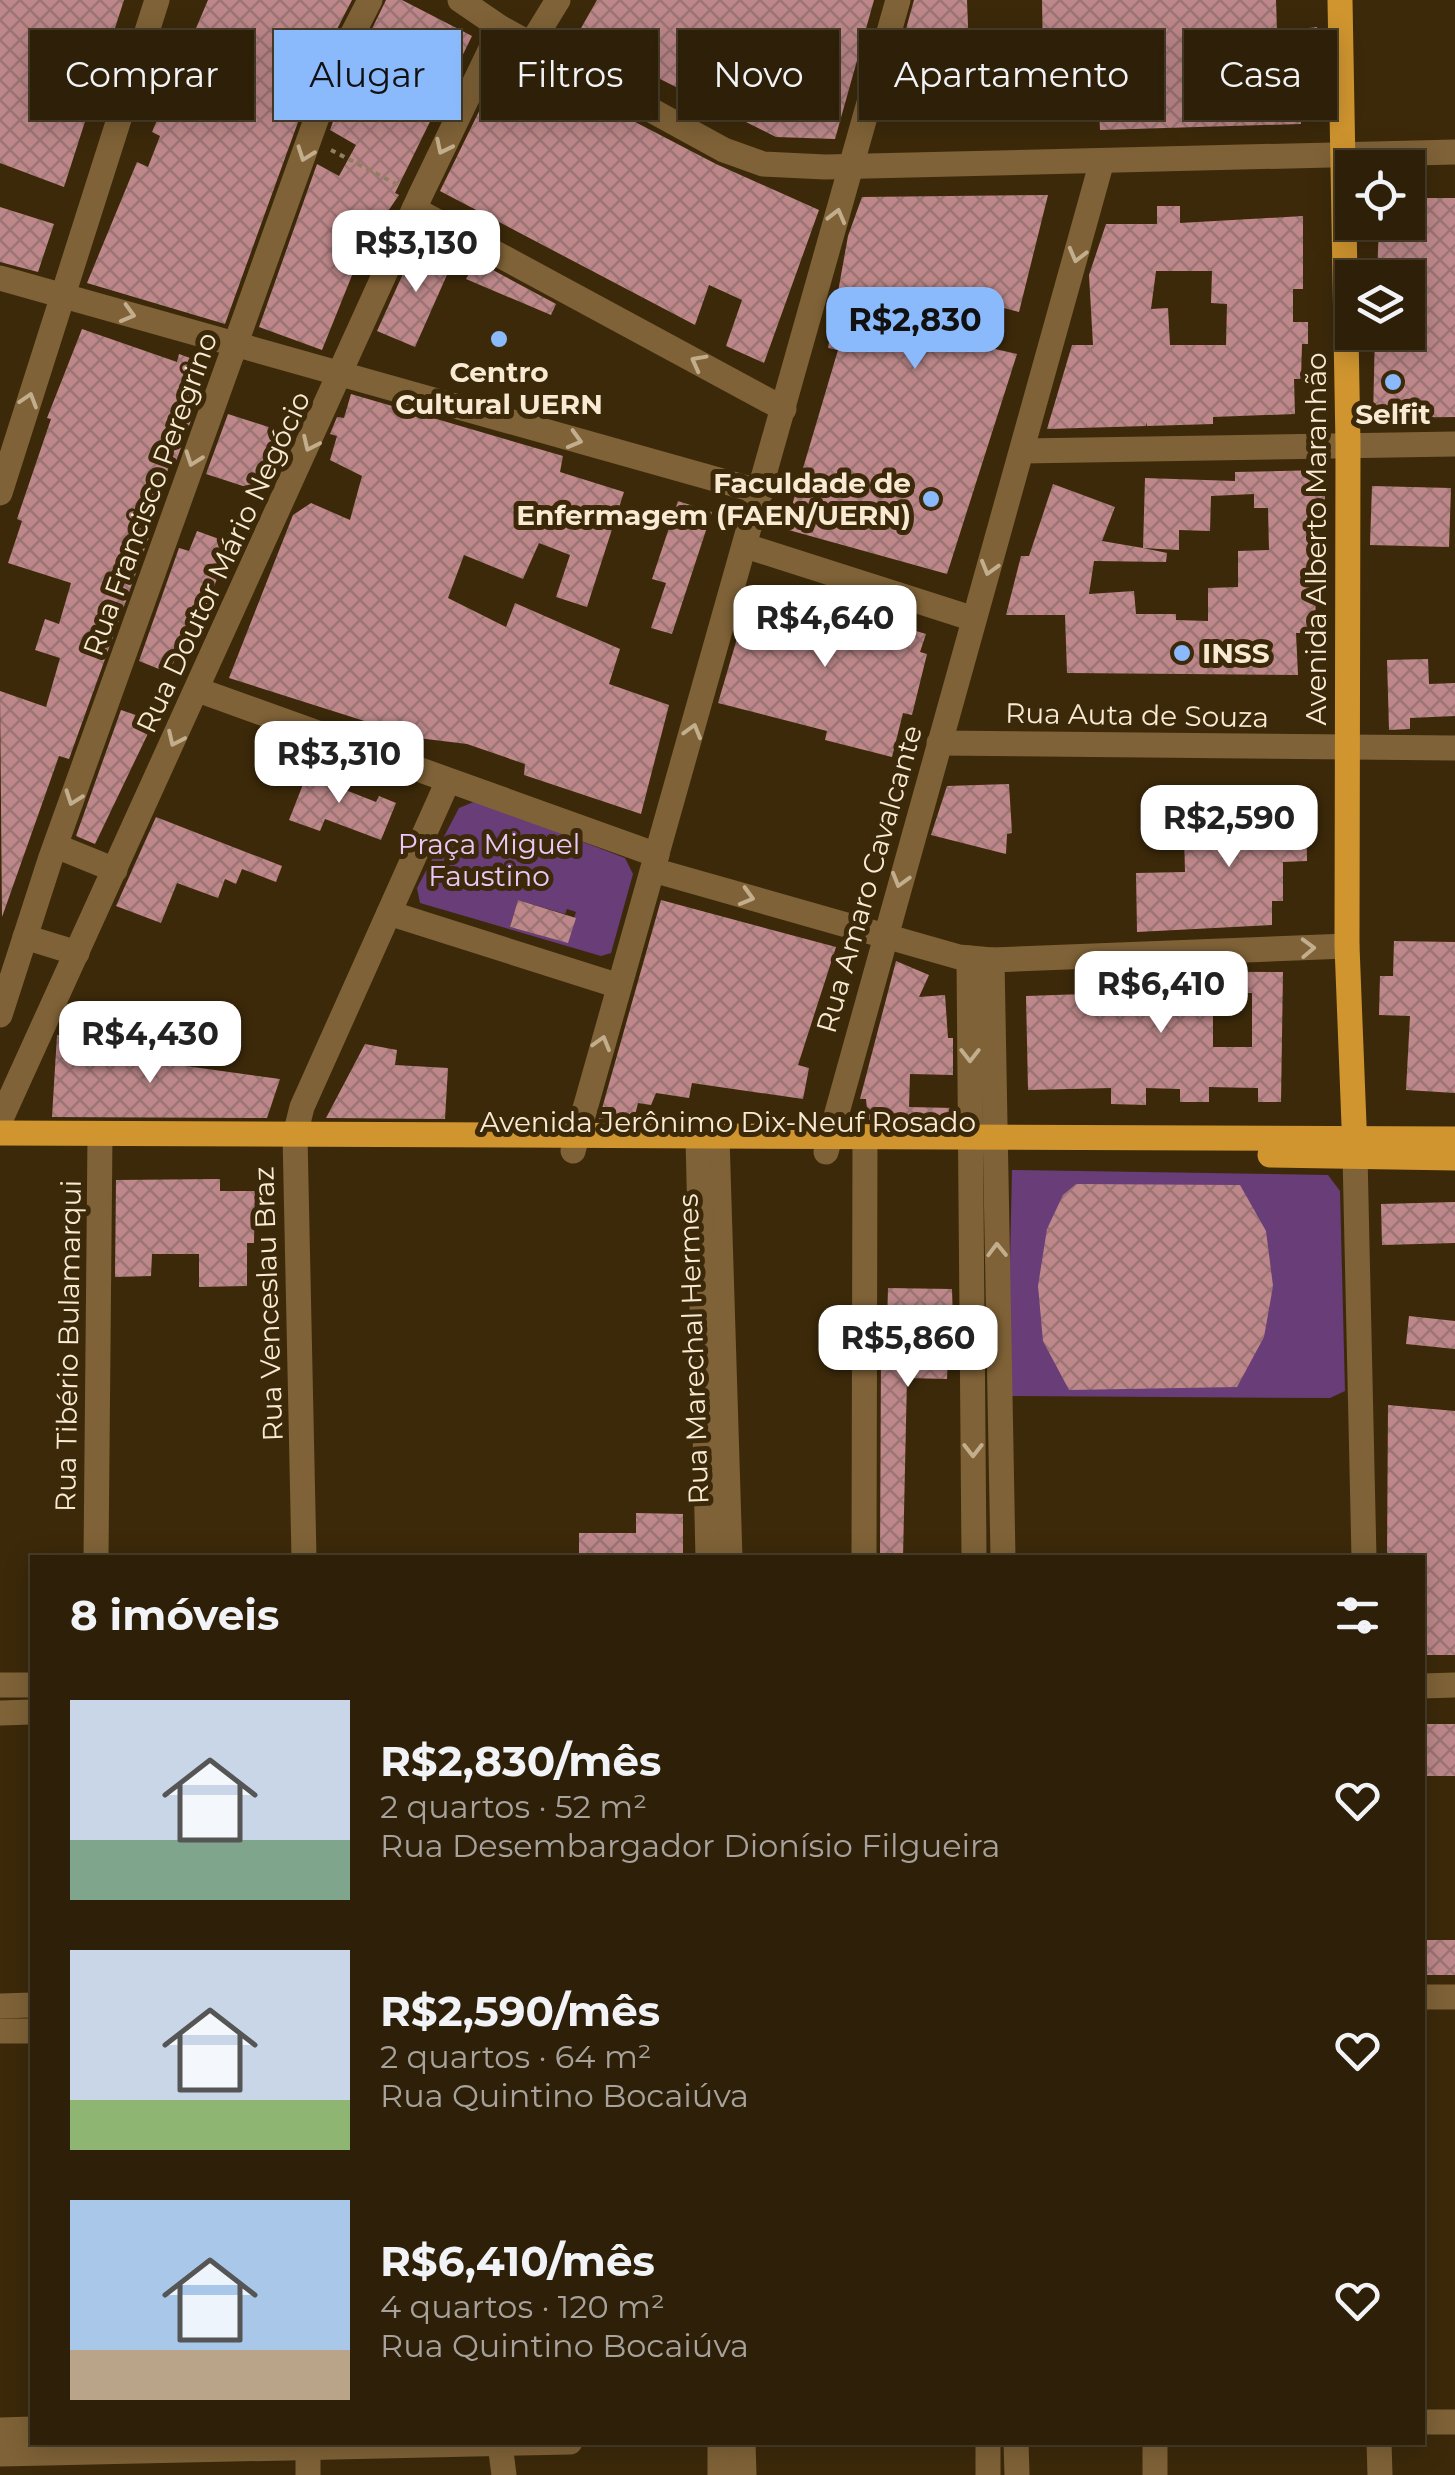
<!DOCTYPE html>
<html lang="pt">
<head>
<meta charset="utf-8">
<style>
	:root { --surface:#2d1f08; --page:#352712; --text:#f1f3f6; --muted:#a7a29c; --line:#483d29; --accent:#8abafc }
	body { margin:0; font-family:Montserrat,sans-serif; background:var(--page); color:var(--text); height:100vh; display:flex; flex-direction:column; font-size:38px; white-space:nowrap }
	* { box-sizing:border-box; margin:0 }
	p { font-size:32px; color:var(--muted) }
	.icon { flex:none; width:55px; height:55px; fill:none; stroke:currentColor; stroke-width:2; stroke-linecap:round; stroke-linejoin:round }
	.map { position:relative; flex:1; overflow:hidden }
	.sheet { position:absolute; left:30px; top:1555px; width:1395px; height:890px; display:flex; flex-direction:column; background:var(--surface); border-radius:0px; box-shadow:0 5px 25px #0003,0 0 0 2px var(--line) }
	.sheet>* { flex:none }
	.top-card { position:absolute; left:30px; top:30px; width:1395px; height:90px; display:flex; gap:20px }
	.controls { position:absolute; left:1335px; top:150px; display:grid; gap:20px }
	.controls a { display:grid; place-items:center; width:90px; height:90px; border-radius:0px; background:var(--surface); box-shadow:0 5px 25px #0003,0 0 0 2px var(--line); font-size:50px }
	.price { position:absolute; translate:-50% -85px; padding:0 22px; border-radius:20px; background:#fff; color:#222; font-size:32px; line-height:65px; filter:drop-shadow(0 2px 5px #0008) }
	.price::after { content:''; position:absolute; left:50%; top:60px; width:30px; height:22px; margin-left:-15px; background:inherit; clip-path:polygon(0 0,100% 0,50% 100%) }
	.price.current { background:var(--accent); color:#111 }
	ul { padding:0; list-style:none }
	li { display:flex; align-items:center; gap:30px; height:250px; padding:0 40px }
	li span { display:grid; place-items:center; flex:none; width:280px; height:200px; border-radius:0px; color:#555 }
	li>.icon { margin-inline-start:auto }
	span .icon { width:120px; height:120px; fill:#fffc; stroke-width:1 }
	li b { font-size:42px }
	h2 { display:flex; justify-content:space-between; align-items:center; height:120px; padding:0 40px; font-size:42px }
	.pill { padding:0 35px; border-radius:0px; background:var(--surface); box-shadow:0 5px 25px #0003,0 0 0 2px var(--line); font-size:35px; line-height:90px }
	.pill.current { background:var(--accent); color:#111 }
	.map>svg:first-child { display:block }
	.park { fill:#683d78; fill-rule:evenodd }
	.building { fill:url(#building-cross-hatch); fill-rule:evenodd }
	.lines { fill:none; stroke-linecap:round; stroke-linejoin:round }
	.path { stroke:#917f64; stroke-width:4; stroke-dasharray:5 5; stroke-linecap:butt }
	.minor { stroke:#7f6237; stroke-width:25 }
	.major { stroke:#d0952f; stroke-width:25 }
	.oneway { stroke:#c2ad8d }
	.poi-dot { fill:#8abafc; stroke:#3c290a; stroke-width:4 }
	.labels { text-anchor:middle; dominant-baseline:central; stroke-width:10; stroke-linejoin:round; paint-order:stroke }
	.poi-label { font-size:28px; font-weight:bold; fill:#f9ead4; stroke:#3c290a }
	.street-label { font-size:28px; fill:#f9ead4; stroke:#3c290a }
	.park-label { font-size:28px; fill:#ebc8f8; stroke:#3c290a }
</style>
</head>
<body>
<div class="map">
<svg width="1455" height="2475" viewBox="0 0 1455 2475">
	<defs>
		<pattern id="building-cross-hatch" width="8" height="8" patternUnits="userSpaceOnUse" patternTransform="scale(2.5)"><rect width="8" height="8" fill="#be888a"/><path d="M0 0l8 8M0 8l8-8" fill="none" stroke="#9c7474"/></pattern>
	</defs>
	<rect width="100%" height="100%" fill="#3c290a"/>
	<!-- park -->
	<g class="park">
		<path d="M476,801L625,858L633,874L611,953L601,956L420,903L417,888L459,808ZM518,900L565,914L567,909L576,912L566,942L510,927Z"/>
		<polygon points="1012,1170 1328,1175 1340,1191 1345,1391 1330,1398 1007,1396"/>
	</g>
	<!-- building -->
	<g class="building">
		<polygon points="0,0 124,0 64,187 0,163"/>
		<polygon points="208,0 352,0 319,64 225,324 87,283 137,162 148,167 160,136 152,132"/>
		<polygon points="386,0 402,0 472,36 395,193 399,195 363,248 322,350 259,327 317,164 339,176 356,145 330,130 349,76"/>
		<polygon points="597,0 874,0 835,139 776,137 576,37"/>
		<polygon points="914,0 967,0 969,52 898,58"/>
		<polygon points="1042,0 1276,0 1277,32 1317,27 1319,68 1299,70 1301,124 1100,130 1099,109 1001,111 1000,69 1029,69 1029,56 1043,56"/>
		<polygon points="514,59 716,164 819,210 764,363 726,346 742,300 709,285 695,325 440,191 491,87 498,91"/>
		<polygon points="1048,195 1019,312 1004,308 995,349 1017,354 947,574 785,529 838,350 828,348 848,236 862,197"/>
		<polygon points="1408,198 1455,198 1455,417 1373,418 1375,332 1408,332 1408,278 1377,278 1379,222 1408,222"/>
		<path d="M1157,206H1180V223L1303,216V289H1293V322H1308V344H1302L1301,379H1294L1295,414L1213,417V424L1147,426V422L1146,426L1047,429L1072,345H1093L1089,275L1106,224H1157ZM1156,271H1212L1211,303L1227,304L1226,345H1170L1168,308L1151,309Z"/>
		<polygon points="0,207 54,224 38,272 0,262"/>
		<polygon points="417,243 454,259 415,347 377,331"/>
		<polygon points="476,261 556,304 551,315 466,279"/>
		<polygon points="82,329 177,362 179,354 204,363 191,402 197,404 175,464 170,462 149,537 69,759 59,756 2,917 0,691 46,707 60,658 35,650 45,619 59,624 71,583 8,563 22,521 17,519 51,419 47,418"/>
		<polygon points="351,394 563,456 560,472 624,492 587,607 556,597 570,555 539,543 523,579 464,555 448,598 506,627 515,603 620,649 609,684 669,705 641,814 524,775 525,764 467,744 418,738 229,678 293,515 311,503 350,520 362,476 330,460 337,436 330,434 337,417 344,418"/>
		<polygon points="228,414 284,432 261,492 206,474"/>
		<path d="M1324,470L1326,530H1314L1316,633H1296L1298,675L1067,673L1065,615H1006L1021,556H1029L1053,484L1115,507L1102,541L1143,548L1145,478L1235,481V472ZM1254,494V508H1268L1269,550L1238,551V587L1208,588V621L1176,620V614H1136L1134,591L1089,594L1094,561L1166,562L1167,553L1143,548L1179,550V530L1210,531L1211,496Z"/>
		<polygon points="1372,486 1451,488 1449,547 1370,545"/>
		<polygon points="678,501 712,512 672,634 651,628 666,583 652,579"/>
		<polygon points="197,531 230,543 200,625 191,622 169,673 139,661 179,548 189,551"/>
		<polygon points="764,585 926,634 920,652 927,654 912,715 903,713 892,757 825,740 827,731 718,703 748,601 758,604"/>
		<polygon points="1428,659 1429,684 1455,683 1455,716 1410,718 1410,729 1389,730 1387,660"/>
		<polygon points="121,710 154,721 95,844 76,836"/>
		<polygon points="311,764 342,776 338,787 376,802 379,796 396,803 381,840 325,819 320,831 289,820"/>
		<polygon points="1009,784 1012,833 1007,834 1006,854 931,835 947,786"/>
		<polygon points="1306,791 1307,861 1283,862 1283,901 1272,901 1272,925 1137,932 1136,873 1185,872 1184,834 1244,833 1242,793"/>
		<polygon points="156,817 282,866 276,882 242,869 236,884 225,879 218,898 177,883 161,923 116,906"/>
		<polygon points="518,900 576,918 568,943 510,927"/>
		<polygon points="661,900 836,947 798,1065 809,1068 803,1099 692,1083 689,1098 656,1093 651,1105 638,1103 634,1119 599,1119"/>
		<polygon points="1394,941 1455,942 1455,1093 1406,1090 1410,1016 1379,1015 1380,976 1393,976"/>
		<polygon points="896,961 929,975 919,997 945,995 948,1038 953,1038 953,1075 910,1074 909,1107 954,1108 953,1121 868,1120 866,1099 860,1099"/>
		<path d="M1113,971L1283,972L1281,1102H1258V1088L1209,1087V1102H1180V1089L1146,1088V1105L1111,1104V1088L1028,1090L1026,996L1113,993ZM1213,993H1252V1047H1213Z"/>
		<polygon points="57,1035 136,1047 143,1060 280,1079 267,1118 52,1117"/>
		<polygon points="365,1044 397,1050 395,1065 448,1068 445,1119 326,1118"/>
		<polygon points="220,1179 220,1191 255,1191 254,1243 247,1243 247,1286 199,1287 199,1254 152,1254 151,1276 115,1277 116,1180"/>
		<polygon points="1076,1184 1240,1185 1266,1231 1273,1286 1264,1337 1237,1387 1069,1390 1043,1341 1038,1286 1047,1229 1063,1195"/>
		<polygon points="1455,1202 1455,1243 1382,1245 1381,1204"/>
		<polygon points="888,1288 952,1289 954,1355 948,1355 947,1379 907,1378 903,1558 880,1558 881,1357 886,1358"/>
		<polygon points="1409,1316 1455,1321 1455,1349 1406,1344"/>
		<polygon points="1388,1405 1455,1411 1455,1655 1422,1655 1422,1558 1387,1558"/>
		<polygon points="636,1513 683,1514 683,1558 579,1558 579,1533 636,1533"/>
		<rect x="1422" y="1724" width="33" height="52"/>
		<rect x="1422" y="1940" width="33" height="35"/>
	</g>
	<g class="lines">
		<!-- path -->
		<polyline class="path" points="331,150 402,187"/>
		<!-- minor -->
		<g class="minor">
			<polyline points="460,0 501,28 724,150 763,164 825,167 1455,152"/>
			<polyline points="531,44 558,0"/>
			<polyline points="414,209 784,409"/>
			<polyline points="0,278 761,492"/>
			<polyline points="1023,451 1455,444"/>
			<polyline points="0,493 157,0"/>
			<polyline points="746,546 974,619"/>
			<polyline points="198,690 657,855"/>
			<polyline points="939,743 1455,748"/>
			<polyline points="56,846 115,870"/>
			<polyline points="653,870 959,957 992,960 1347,946"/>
			<polyline points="389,913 619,986"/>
			<polyline points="25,937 77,953"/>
			<polyline points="969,958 974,1558"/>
			<polyline points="992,960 1003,1558"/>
			<polyline points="0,1015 50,860 334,70 370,0"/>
			<polyline points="0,1121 420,196 501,28"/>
			<polyline points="717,1137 730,1558"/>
			<polyline points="698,1138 708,1558"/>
			<polyline points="573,1151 898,0"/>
			<polyline points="826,1152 1102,161"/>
			<polyline points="1355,1155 1364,1558"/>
			<polyline points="96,1558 100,1135"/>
			<polyline points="304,1558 295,1135 302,1107 448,781"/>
			<polyline points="864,1558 865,1138"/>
			<polyline points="0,1685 32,1685"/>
			<polyline points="1422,1686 1455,1685"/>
			<polyline points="0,1713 32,1712"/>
			<polyline points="1422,1997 1455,1997"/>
			<polyline points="0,2006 32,2005"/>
			<polyline points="0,2031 32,2031"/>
			<polyline points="1422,2422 1455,2422"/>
			<polyline points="0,2430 32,2429"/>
			<polyline points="720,2442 720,2475"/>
			<polyline points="743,2442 744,2475"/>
			<polyline points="988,2442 988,2475"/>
			<polyline points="1016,2442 1017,2475"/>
			<polyline points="1155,2442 1155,2475"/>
			<polyline points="1379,2442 1380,2475"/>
			<polyline points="500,2444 504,2475"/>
			<polyline points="0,2454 570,2442"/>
			<polyline points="308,2475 308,2442"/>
		</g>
		<!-- major -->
		<g class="major">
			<polyline points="1340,0 1348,444 1347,946 1355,1150"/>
			<polyline points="0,1133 1455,1139"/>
			<polyline points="1270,1155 1455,1158"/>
		</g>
	</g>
	<!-- one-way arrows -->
	<defs><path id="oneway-chevron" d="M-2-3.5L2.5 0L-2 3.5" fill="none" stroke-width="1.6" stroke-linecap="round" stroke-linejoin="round" transform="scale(2.5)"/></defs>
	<g class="oneway">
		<use href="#oneway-chevron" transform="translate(443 147) rotate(116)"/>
		<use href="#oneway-chevron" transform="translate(305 154) rotate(110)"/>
		<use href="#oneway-chevron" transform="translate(837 216) rotate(-75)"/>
		<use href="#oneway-chevron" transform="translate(1077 255) rotate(105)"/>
		<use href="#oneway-chevron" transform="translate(128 314) rotate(16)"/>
		<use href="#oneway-chevron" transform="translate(698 362) rotate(-152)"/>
		<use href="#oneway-chevron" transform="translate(29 400) rotate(-73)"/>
		<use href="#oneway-chevron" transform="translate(575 440) rotate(16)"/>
		<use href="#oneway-chevron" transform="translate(310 444) rotate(115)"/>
		<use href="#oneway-chevron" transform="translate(193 459) rotate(110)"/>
		<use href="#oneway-chevron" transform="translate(989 568) rotate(106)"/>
		<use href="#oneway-chevron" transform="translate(693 731) rotate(-74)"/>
		<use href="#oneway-chevron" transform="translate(175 739) rotate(115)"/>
		<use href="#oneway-chevron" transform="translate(73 798) rotate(110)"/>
		<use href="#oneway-chevron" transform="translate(900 880) rotate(106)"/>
		<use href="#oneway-chevron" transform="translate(747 897) rotate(16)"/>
		<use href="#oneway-chevron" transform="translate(1308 948) rotate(-2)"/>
		<use href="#oneway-chevron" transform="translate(602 1043) rotate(-74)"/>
		<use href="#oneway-chevron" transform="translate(970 1055) rotate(90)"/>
		<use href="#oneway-chevron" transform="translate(997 1250) rotate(-91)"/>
		<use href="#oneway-chevron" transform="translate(973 1450) rotate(90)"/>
	</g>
	<!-- markers -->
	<g class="poi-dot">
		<circle cx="499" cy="339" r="10"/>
		<circle cx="1393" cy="382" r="10"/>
		<circle cx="931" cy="499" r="10"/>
		<circle cx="1182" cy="653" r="10"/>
	</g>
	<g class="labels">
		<!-- poi labels -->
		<g class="poi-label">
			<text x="499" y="372">Centro<tspan x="499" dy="32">Cultural UERN</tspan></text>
			<text x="1393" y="414">Selfit</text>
			<text x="911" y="483" text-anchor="end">Faculdade de<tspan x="911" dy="32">Enfermagem (FAEN/UERN)</tspan></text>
			<text x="1202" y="653" text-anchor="start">INSS</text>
		</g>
		<!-- street labels -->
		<g class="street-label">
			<text transform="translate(150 494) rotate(-70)">Rua Francisco Peregrino</text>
			<text transform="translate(1316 539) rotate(-90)">Avenida Alberto Maranhão</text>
			<text transform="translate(223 562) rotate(-65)">Rua Doutor Mário Negócio</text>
			<text transform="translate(1137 715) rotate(1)">Rua Auta de Souza</text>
			<text transform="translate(869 879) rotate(-74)">Rua Amaro Cavalcante</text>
			<text x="728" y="1122">Avenida Jerônimo Dix-Neuf Rosado</text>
			<text transform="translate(268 1304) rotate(-92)">Rua Venceslau Braz</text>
			<text transform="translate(68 1346) rotate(-89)">Rua Tibério Bulamarqui</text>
			<text transform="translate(693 1349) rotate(-92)">Rua Marechal Hermes</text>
		</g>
		<!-- park labels -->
		<g class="park-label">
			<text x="489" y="844">Praça Miguel<tspan x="489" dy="32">Faustino</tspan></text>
		</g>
	</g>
</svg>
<div class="controls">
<a><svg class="icon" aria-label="locate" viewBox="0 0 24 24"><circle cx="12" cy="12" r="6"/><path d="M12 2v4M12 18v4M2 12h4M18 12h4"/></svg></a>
<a><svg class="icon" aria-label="layers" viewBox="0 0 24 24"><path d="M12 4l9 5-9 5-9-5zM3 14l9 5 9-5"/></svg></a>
</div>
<b class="price" style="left:416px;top:295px">R$3,130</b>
<b class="price current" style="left:915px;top:372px">R$2,830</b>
<b class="price" style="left:825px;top:670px">R$4,640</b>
<b class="price" style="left:339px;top:806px">R$3,310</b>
<b class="price" style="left:1229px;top:870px">R$2,590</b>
<b class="price" style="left:1161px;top:1036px">R$6,410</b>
<b class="price" style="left:150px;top:1086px">R$4,430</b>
<b class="price" style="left:908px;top:1390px">R$5,860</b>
<div class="top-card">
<a class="pill">Comprar</a>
<a class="pill current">Alugar</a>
<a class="pill">Filtros</a>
<a class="pill">Novo</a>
<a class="pill">Apartamento</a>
<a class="pill">Casa</a>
</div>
<section class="sheet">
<h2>8 imóveis<svg class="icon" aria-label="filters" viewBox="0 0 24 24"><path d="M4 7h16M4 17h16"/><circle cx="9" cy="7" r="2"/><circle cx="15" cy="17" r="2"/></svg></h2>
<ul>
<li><span style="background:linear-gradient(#c9d6e8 70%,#7fa58c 0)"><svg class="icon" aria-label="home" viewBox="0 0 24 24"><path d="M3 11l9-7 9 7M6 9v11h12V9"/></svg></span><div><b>R$2,830/mês</b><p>2 quartos · 52 m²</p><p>Rua Desembargador Dionísio Filgueira</p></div><svg class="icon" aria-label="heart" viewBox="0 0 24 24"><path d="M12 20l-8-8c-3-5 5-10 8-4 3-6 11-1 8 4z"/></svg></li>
<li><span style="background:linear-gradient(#c9d6e8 75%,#8fb573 0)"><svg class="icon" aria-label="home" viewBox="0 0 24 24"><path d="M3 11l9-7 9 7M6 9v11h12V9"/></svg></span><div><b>R$2,590/mês</b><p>2 quartos · 64 m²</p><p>Rua Quintino Bocaiúva</p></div><svg class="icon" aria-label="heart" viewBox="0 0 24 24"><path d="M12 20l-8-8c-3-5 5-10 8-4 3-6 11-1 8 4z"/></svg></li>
<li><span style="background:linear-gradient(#a9c7e8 75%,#b9a48a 0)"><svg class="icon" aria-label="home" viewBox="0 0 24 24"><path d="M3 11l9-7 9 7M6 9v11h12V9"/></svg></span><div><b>R$6,410/mês</b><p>4 quartos · 120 m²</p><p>Rua Quintino Bocaiúva</p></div><svg class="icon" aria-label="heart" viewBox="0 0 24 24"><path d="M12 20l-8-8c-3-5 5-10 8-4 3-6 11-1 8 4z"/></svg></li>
</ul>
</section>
</div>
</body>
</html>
